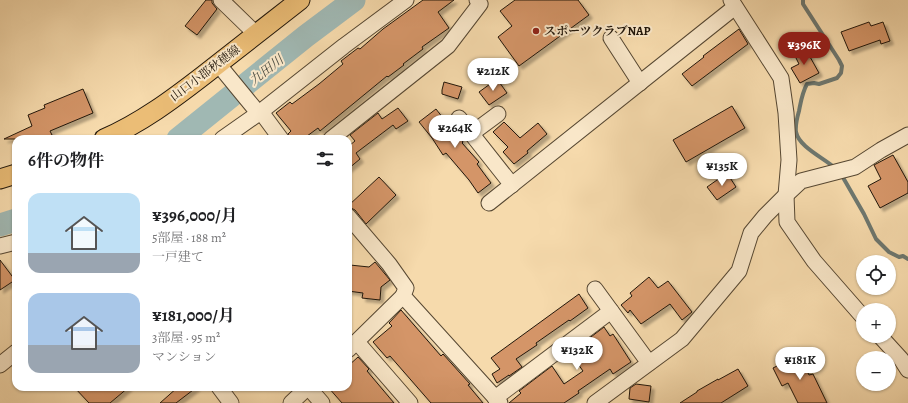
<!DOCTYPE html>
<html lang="ja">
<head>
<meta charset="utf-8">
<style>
	:root { --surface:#fff; --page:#f6f6f6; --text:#202124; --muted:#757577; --accent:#8f2418 }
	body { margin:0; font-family:Alegreya,"Noto Serif JP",serif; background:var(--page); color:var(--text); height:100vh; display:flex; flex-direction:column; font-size:15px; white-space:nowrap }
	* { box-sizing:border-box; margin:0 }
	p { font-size:13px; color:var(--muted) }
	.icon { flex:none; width:22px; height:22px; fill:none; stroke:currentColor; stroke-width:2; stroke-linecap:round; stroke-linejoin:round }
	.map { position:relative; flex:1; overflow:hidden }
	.side { position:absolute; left:12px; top:135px; width:340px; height:256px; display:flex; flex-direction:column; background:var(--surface); border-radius:12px; box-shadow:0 1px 3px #0004 }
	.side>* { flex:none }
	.tools { position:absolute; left:856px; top:255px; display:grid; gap:8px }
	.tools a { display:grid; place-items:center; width:40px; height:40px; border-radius:50%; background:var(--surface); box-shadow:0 1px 3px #0004; font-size:20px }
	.price { position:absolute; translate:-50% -34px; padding:0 9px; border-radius:14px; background:#fff; color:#222; font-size:13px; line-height:26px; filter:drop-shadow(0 1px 2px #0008) }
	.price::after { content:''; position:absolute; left:50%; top:24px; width:12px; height:9px; margin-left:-6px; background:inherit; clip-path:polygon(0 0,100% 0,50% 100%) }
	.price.selected { background:var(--accent); color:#fff }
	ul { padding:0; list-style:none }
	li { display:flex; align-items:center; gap:12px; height:100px; padding:0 16px }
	li span { display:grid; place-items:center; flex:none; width:112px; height:80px; border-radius:12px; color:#555 }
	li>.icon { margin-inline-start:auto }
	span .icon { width:48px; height:48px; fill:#fffc; stroke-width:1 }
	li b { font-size:17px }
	h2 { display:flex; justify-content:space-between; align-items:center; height:48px; padding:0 16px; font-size:17px }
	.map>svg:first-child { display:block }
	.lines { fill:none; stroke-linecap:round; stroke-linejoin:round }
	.stream { stroke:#6d776f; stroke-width:4 }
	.river { stroke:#a0b8b3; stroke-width:23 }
	.building { fill:#d49568; stroke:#21160a; filter:url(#shadow) }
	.minor-casing { stroke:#564732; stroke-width:17 }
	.major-casing { stroke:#21160a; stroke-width:21 }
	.minor { stroke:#f9e7c9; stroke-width:15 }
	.major { stroke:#ebbd76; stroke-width:19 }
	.poi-dot { fill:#8f2418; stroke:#f9e7c9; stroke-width:1.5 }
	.labels { text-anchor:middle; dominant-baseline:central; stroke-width:4; stroke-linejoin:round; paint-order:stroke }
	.poi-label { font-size:12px; font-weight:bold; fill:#21160a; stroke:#f9e7c9; text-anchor:start }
	.street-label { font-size:12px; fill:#21160a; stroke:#f9e7c9 }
	.water-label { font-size:13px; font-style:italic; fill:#4d4f45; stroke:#f9e7c9 }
</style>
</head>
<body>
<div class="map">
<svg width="908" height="403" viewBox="0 0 908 403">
	<defs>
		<filter id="shadow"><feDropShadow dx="3.5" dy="3.5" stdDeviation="1" flood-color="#0004"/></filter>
	</defs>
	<rect width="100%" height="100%" fill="#f6daac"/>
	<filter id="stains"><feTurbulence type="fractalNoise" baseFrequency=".005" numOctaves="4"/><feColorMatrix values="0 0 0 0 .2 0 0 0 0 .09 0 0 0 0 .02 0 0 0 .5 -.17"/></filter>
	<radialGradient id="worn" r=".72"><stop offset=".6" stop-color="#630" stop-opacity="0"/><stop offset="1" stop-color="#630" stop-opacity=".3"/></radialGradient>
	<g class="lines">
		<!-- stream -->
		<g class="stream">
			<path d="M803,0V4L839,60L842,66L841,73L837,78L819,84L814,83L807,84C802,93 801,101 799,111C797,118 795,125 796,132C799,147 824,158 835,168"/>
			<polyline points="841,174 864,214 876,239 889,252 899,257 903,256 908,259"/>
		</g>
		<!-- river -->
		<g class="river">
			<polyline points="178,139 306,36 354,0"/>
			<polyline points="0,225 16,220"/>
		</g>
	</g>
	<!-- building -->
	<g class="building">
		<polygon points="206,0 212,0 212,3 217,9 197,35 185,26"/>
		<polygon points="423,0 454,0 438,12 449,28 422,47 423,49 403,64 404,65 388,77 387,76 320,131 318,128 303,139 290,139 288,134 291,131 276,113 290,102 292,104 319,84 343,64 341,61 358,48 360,49 383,29"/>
		<polygon points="515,0 578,0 589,15 519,66 498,37 512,26 500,11"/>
		<polygon points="869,22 871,26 883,22 890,41 881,44 880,40 849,51 841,32"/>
		<polygon points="739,29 748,44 692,86 682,74 704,57 703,56"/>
		<polygon points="804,46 819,73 800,83 791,68 799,64 793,52"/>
		<polygon points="497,79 507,93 489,105 479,92"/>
		<polygon points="444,82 462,87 458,99 442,94 442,90"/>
		<polygon points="83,89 93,113 50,131 52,135 43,139 4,139 32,126 28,115 45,108 44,105"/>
		<polygon points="732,106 745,128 686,162 673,140"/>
		<polygon points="398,108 408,121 396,129 393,125 356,153 360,159 348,169 348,143 350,145 355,141 350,135 378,113 382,119"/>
		<polygon points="436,109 450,127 452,125 463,142 462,143 479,162 477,164 491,183 478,193 469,180 446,153 443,155 432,138 419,122"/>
		<polygon points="504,122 520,138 538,123 547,134 527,151 528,153 514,164 503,152 508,147 493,132"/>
		<polygon points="893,155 908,182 908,193 880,208 868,186 881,179 874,165"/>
		<polygon points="727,173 736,187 717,200 707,187"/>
		<polygon points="379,177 396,195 366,224 355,210 351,208 348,207 348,206"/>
		<polygon points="0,260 15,280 0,290"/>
		<polygon points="375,262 390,280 381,287 380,300 362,298 363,293 348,291 350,265 369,267"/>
		<polygon points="649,277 658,288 668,281 692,312 682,320 670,304 641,324 630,310 628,313 621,305 632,296 630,293"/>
		<polygon points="579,294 588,308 570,321 569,320 536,343 537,345 516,359 522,367 509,376 509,375 497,383 492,374 500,369 491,358"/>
		<polygon points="401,310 441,356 443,354 470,384 468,385 483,403 431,403 390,356 387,358 373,342 392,326 389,323"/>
		<polygon points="604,327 610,336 613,334 631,362 613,374 610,369 578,391 579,393 564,403 509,403 521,393 519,391 552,366 564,384 583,371 570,353"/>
		<polygon points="799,355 809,375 813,374 827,403 798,403 788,383 782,386 773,368"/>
		<polygon points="358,357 369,369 367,371 394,403 342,403 328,387 348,387 348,366"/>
		<polygon points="738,369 748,386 721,403 680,403 697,392 697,391 718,379 718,380"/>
		<polygon points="636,384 651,386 649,402 629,399 630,388"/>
		<polygon points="74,387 129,387 110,403 89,403"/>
		<polygon points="178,387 197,387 176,403 160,403"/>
	</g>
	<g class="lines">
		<defs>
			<g id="minor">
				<polyline points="221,0 256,34"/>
				<polyline points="731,0 781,78 786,113 789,160 786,195 787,222 814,261 863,317"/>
				<polyline points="611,38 640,83"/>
				<polyline points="218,64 255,109 264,116 281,139"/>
				<polyline points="459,118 512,185"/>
				<polyline points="471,134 498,114"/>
				<polyline points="222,139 259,113 344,46 406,0"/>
				<polyline points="331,139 448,46 480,4 477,0"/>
				<polyline points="489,203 735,7"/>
				<polyline points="348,216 389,264 406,288 403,296 500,403"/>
				<polyline points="0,246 16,242"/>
				<polyline points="595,289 649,363"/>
				<polyline points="880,336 901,359 908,370"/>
				<polyline points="357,342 410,403"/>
				<polyline points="348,350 403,296"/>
				<polyline points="0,365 16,352"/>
				<polyline points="219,387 231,403"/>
				<polyline points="308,387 322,403"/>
				<polyline points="495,398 611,311"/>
				<polyline points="291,403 308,387"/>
				<polyline points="595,403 682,339 739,271 751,233 765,216 786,195 801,181 855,167 881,150 908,135"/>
			</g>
			<g id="major">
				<path d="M104,139C141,123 173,99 204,75C236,50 268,25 300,0"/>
				<polyline points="0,179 16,174"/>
			</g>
		</defs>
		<!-- minor casing -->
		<use href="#minor" class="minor-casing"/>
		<!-- major casing -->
		<use href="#major" class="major-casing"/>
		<!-- minor -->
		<use href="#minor" class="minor"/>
		<!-- major -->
		<use href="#major" class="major"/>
	</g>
	<!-- markers -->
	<circle class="poi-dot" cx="536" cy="31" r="4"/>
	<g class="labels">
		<!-- poi labels -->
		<g class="poi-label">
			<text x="544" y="31">スポーツクラブNAP</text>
		</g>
		<!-- street labels -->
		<g class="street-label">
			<text transform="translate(205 73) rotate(-37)">山口小郡秋穂線</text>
		</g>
		<!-- water labels -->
		<g class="water-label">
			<text transform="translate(266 70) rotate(-38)">九田川</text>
		</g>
	</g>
	<rect width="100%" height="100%" filter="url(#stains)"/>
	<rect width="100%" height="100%" fill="url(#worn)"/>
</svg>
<div class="tools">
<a><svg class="icon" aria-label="locate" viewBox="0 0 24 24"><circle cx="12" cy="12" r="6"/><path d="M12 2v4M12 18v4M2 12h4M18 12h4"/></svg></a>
<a>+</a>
<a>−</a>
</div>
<b class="price selected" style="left:804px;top:66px">¥396K</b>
<b class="price" style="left:493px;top:92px">¥212K</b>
<b class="price" style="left:455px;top:149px">¥264K</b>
<b class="price" style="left:722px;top:187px">¥135K</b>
<b class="price" style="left:577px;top:371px">¥132K</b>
<b class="price" style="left:800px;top:381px">¥181K</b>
<section class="side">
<h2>6件の物件<svg class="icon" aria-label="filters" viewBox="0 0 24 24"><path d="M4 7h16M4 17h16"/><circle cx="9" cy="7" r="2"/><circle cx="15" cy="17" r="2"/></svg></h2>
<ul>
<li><span style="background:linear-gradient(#bfe0f5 75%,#9aa5b1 0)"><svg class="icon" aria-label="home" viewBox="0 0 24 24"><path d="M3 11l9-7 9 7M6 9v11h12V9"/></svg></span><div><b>¥396,000/月</b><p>5部屋 · 188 m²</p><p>一戸建て</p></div></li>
<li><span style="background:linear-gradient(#a9c7e8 65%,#9aa5b1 0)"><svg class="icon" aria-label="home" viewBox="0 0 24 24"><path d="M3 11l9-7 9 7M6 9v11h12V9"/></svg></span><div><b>¥181,000/月</b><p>3部屋 · 95 m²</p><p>マンション</p></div></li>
</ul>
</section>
</div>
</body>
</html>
